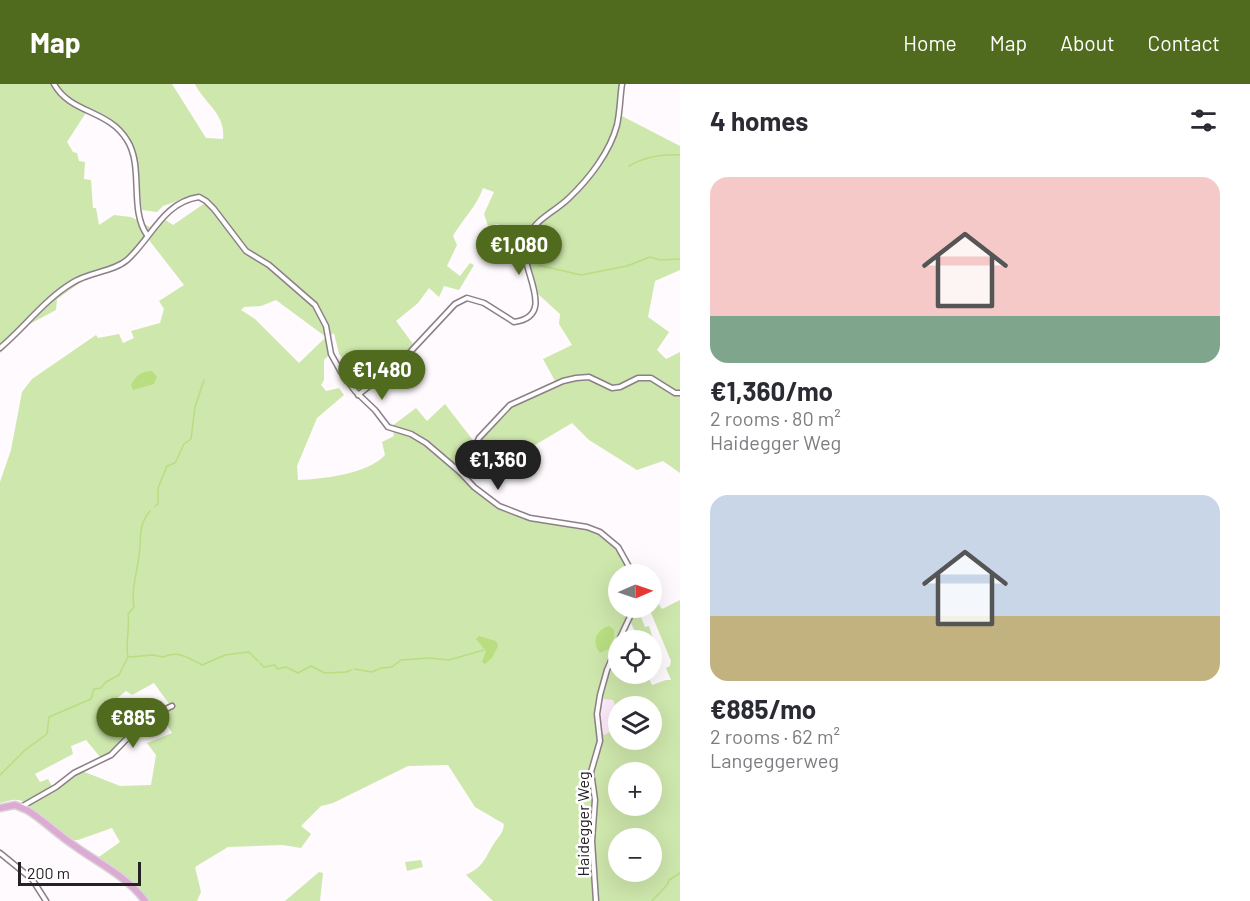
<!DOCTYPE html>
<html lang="en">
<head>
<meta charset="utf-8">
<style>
	:root { --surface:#fff; --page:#f2f2f3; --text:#2b2b33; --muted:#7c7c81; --accent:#506b1e }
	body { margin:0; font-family:Barlow,sans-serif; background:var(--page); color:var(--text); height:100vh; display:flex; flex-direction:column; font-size:22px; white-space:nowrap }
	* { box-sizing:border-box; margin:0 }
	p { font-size:20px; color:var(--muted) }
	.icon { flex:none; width:33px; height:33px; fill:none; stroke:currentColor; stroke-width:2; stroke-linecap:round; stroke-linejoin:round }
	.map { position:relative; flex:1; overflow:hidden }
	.details { display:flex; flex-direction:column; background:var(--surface); width:570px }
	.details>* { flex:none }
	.needle { width:39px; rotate:88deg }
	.tools { position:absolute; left:608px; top:480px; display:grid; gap:12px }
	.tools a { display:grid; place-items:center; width:54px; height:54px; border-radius:50%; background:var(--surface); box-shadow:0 6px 24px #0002; font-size:30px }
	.scale { position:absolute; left:18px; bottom:15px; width:123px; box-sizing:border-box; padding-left:6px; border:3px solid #262125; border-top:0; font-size:16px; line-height:21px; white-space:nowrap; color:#262125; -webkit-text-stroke:4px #fff; paint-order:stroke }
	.price { position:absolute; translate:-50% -51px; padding:0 14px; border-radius:21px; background:var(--accent); color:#fff; font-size:20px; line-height:39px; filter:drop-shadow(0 2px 3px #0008) }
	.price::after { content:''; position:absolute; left:50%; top:36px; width:18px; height:14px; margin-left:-9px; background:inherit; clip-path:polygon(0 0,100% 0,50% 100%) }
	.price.current { background:#222; color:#fff }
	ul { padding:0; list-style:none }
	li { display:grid; align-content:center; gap:12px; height:318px; padding:0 30px }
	li span { display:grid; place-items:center; height:186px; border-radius:18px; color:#555 }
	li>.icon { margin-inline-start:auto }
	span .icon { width:108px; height:108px; fill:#fffc; stroke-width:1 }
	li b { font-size:26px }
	h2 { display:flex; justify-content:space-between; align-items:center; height:72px; padding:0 30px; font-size:26px }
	header { display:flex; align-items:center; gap:36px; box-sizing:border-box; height:84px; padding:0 30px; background:var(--accent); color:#fff }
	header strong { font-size:28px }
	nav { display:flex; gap:33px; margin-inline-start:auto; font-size:21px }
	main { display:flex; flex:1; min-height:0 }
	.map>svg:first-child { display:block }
	.built { fill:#fceaf8 }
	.green { fill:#cee7ac; fill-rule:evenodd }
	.water { fill:#b8de80 }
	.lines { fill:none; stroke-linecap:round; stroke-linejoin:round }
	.stream { stroke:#b8de80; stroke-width:1.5 }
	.street-casing { stroke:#8d7f89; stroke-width:7 }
	.primary-casing { stroke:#d8d7d8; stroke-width:9 }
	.street { stroke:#fff; stroke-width:4 }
	.primary { stroke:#ddaad3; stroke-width:6 }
	.labels { text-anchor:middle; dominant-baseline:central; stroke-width:5; stroke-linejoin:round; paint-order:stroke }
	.street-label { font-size:16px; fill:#262125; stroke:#fff }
</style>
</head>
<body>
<header>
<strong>Map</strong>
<nav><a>Home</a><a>Map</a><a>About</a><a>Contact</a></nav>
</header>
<main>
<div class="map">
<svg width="680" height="817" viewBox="0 0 680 817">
	<rect width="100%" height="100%" fill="#fefafd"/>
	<!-- built -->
	<polygon class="built" points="602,615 613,616 618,629 618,644 604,651 600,645 600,627"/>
	<!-- green -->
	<g class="green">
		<path d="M0,0H172L206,54L223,55C226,30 205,20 195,0H620L618,30L680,62V186L655,197L648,233L669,248L657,266L666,275L680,268V389L663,377L637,386L589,356L572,339L503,380L479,369L472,379L464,398L496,424L527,433L594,445L618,463L633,490H618V524H634C620,552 586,622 604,651L618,644V656H651V622H618V629L613,616L602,615L608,588L618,563V590H647L652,601L666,596H671L666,584L670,582L671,577L649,524H651V509L662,525L680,516V817H493L466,791C485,782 485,773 495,758C500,751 503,749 504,740L475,723L448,681L408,682L333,719L321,722L301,742L311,750L301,764L283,761L228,763L195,783L201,808L197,817H149C133,798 117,787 96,775L120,758L112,744L78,756H71L33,725C24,722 31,726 25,719C18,713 8,717 0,719V398L11,366L22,308L32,295L96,251L98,254L119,250L123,259L134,254L131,247L160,239L164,225L159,217L184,201L149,156L164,135L173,141L205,119L188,113L163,122L157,128L142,126C138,95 141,54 110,34C104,30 96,27 89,24L67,58L73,68L77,69L79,77L85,78L84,95L91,96L93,124H96L99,141L114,131L131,133L150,143C133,174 117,180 84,190V196L57,215L56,226L28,241L0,269ZM483,104L494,108L484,130L488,142L498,140L503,149L519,146L508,173L528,179L538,210L560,230L559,240L572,261L543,275L555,297C519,312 502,329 478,359L472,355L445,320L427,337L416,324L392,342L394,352L382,358L385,371C368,390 323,395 298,396L297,382L317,334L344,311L339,304L326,307L321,301L324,296V276L329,271L327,254L334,249L339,270L345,277L371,274L368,285L379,296L398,282L416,264L396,237L418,219L429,204L439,213L444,202L459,206L474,181L470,179L460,192L447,182L457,161L453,152C462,136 477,122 483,104ZM276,216L326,253L299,279L255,235L241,226L244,223L261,222ZM154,599L172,624L161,631L172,649L147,659L156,671L151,701L120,702L82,687L72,692L54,706L48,695L40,698L35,690L73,670L71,662L86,656L101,674L119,661L132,646L113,625L99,629L126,607L132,611ZM618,688H651V722H618ZM618,754H651V788H618Z"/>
		<polygon points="635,524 641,524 642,526 639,528 645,543 649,542 654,558 639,556 631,539"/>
		<polygon points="421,776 423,783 407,787 405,778"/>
		<polygon points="319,788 323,789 320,817 285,817"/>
	</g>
	<!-- water -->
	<g class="water">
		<path d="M152,287L157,293L154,300L133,306L131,301C135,292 142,287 152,287Z"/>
		<path d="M609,542L614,546V553L609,565L600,569C591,558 596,546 609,542Z"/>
		<polygon points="479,552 496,557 498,562 492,574 485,580 482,578 486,567 476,555"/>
	</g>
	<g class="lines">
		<!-- stream -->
		<g class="stream">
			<path d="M629,82C644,73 663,70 680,71"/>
			<polyline points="538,181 581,191 627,182 650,173 660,176 680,175"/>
			<polyline points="155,422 158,420 158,404 167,382 175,379 184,360 191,355 195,323 204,296"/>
			<path d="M129,573L153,571L163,573C178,566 189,574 202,581L225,571L249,568L258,577"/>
			<polyline points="260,579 264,583 275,581 277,585 286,583 298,589 311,582 325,589 346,588 351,586"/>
			<polyline points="354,585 372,588 381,584 392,583 401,576 429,574 449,576 484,566"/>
			<path d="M0,691L25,666L47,650L49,633L91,615L94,605L101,604L106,598L119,591L128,573C125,563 130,545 128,530L134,523C131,504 137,490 139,471C142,453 137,443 150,427"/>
			<polyline points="652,817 667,801 669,796 680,789"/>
		</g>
		<defs>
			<g id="street">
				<path d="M54,0C71,30 108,25 127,56C144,82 129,126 147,151"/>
				<path d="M0,264C25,243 44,216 72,199C89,188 113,188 127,176C151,155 163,118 199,113L206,117L214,125L246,167L269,181L315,221L326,242L331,270L341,288L355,307L375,326L388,343L411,350L426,359L460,388L474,403L499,422L530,434L587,443L600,448L618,463L633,490"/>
				<path d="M339,283L351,290L361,291L398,281L455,220L467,214L484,219L514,238C555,233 525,191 525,169C524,163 527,157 529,151C537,134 556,127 569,114C589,95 610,68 617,41C620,28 620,13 622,0"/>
				<polyline points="358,311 393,283"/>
				<polyline points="460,388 467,379 479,354 510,321 563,297 576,294 589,293 612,304 620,303 638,294 651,294 675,309 680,309"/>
				<polyline points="619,556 634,524"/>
				<polyline points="21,723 56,703 74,689 111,671 147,634 172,622"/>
				<polyline points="0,769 32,795 46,817"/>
				<polyline points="596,817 592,757 595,716 591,688 600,657 597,630 600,611 607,586 618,560"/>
			</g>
			<path id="primary" d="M0,724L15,721L27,726C43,736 56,749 72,760C96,778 127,792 145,817"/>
		</defs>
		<!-- street casing -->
		<use href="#street" class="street-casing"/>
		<!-- primary casing -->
		<use href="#primary" class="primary-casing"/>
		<!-- street -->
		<use href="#street" class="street"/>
		<!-- primary -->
		<use href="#primary" class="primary"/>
	</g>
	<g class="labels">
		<!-- street labels -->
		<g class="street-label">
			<text transform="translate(582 740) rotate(-90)">Haidegger Weg</text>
		</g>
	</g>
</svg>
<div class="tools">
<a><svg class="needle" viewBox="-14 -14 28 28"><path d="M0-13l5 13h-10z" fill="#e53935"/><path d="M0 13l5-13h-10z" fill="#7c7c81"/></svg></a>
<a><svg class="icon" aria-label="locate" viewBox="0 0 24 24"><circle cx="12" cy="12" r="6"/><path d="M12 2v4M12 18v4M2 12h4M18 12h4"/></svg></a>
<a><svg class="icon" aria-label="layers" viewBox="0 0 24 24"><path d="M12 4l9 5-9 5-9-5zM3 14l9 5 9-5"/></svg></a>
<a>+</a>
<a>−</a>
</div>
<div class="scale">200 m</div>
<b class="price" style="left:519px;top:192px">€1,080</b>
<b class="price" style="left:382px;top:317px">€1,480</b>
<b class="price current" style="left:498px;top:407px">€1,360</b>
<b class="price" style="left:133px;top:665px">€885</b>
</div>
<section class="details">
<h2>4 homes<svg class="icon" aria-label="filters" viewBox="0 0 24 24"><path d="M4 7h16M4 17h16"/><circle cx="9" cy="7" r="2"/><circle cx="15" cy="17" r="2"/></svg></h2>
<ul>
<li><span style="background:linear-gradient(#f6c9c9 75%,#7fa58c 0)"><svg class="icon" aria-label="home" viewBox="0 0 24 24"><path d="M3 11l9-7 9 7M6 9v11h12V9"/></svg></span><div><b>€1,360/mo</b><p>2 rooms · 80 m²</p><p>Haidegger Weg</p></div></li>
<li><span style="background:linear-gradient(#c9d6e8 65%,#c2b280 0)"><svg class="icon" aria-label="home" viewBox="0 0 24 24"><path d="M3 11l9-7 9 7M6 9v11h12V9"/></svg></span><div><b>€885/mo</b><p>2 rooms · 62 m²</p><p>Langeggerweg</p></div></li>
</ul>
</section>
</main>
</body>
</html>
